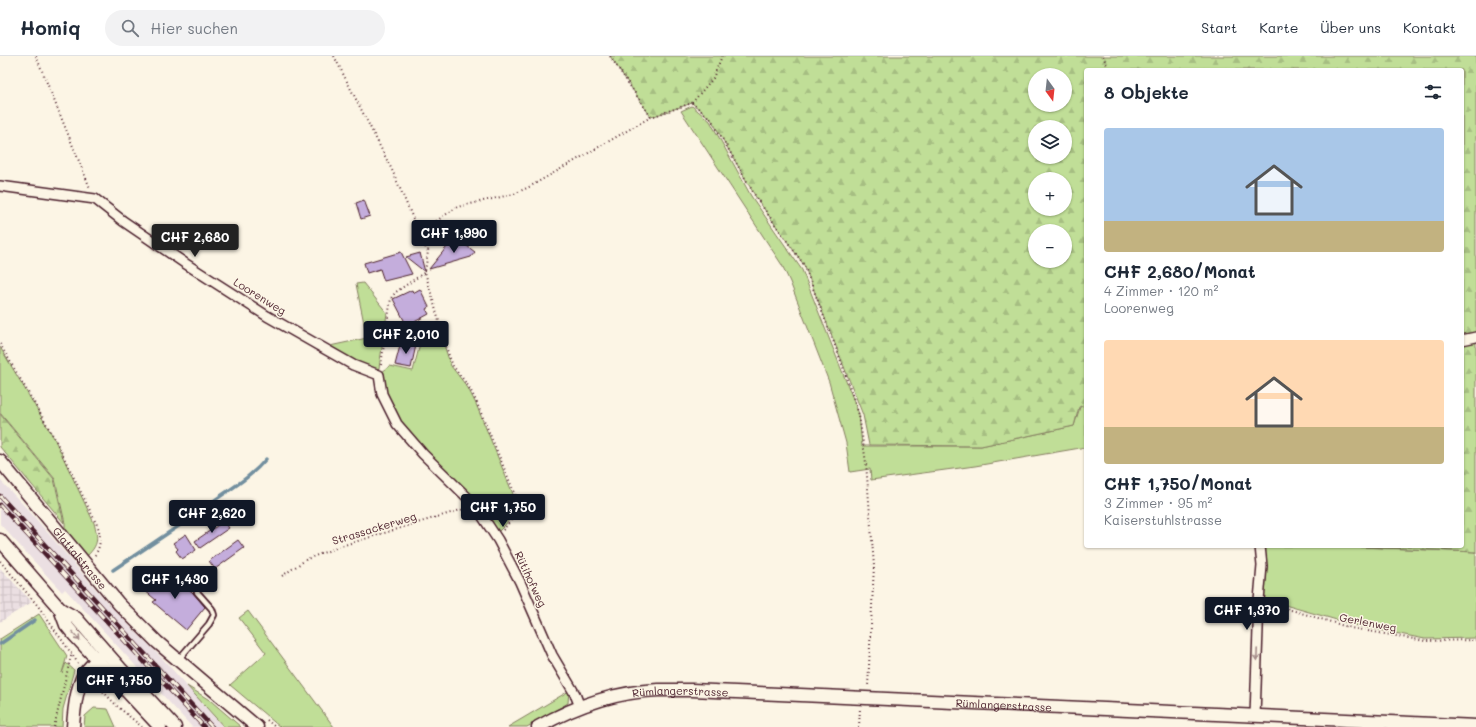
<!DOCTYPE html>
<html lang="de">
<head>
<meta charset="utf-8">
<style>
	:root { --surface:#fff; --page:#f2f2f3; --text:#1f2937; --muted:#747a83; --line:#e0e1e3; --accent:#111827 }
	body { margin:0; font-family:Mali,sans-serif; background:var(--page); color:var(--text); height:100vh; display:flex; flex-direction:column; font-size:15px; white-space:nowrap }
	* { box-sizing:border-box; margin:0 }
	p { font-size:13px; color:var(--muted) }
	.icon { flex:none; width:22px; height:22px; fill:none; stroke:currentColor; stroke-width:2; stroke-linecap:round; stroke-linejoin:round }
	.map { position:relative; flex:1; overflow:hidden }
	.side { position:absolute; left:1084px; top:12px; width:380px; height:480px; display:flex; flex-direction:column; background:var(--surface); border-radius:4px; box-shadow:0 1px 3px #0004 }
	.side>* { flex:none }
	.needle { width:26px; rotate:165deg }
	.controls { position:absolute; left:1028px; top:12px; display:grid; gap:8px }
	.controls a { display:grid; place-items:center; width:44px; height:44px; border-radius:50%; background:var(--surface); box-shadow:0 1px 3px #0004; font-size:20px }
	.price { position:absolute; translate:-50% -34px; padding:0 9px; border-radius:4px; background:var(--accent); color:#fff; font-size:13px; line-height:26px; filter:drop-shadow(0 1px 2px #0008) }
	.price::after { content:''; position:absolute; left:50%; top:24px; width:12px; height:9px; margin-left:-6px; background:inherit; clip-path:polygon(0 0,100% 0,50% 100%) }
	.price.current { background:#222; color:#fff }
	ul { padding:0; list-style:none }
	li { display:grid; align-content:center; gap:8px; height:212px; padding:0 20px }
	li span { display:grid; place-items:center; height:124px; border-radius:4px; color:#555 }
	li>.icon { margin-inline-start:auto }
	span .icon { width:72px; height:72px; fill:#fffc; stroke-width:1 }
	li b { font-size:17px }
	h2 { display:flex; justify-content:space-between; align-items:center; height:48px; padding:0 20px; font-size:17px }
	header { display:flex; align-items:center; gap:24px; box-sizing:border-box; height:56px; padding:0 20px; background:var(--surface); border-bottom:1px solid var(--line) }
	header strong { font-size:19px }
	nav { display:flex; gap:22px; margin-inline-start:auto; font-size:14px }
	.search { width:280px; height:36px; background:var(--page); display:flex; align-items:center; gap:10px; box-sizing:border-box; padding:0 14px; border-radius:22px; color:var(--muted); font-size:15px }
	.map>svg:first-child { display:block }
	.built { fill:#ebdfe2 }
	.industrial { fill:url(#industrial-grid) }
	.green { fill:#c0de97; stroke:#857e61 }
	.forest { fill:url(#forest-firs); stroke:#857e61; fill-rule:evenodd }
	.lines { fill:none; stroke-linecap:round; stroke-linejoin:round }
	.stream { stroke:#728f9f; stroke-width:3.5 }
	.building { fill:#c4addc; stroke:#4a1f2b }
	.lane-casing { stroke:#4a1f2b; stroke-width:8 }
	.street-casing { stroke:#4a1f2b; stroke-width:12 }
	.secondary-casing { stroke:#4a1f2b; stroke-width:15 }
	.path { stroke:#4a1f2b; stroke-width:2; stroke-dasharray:1 3; stroke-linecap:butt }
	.lane { stroke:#fcf5e5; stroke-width:4.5 }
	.street { stroke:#fcf5e5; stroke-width:9 }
	.secondary { stroke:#fcf5e5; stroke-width:12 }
	.rail-casing { stroke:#4a1f2b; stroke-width:4.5 }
	.rail { stroke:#fcf5e5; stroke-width:3; stroke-dasharray:9; stroke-linecap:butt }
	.oneway { stroke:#a38a88 }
	.labels { text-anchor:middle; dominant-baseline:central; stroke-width:3; stroke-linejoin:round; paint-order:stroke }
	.street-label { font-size:11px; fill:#4a1f2b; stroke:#fcf5e5 }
</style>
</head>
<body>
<header>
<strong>Homiq</strong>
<div class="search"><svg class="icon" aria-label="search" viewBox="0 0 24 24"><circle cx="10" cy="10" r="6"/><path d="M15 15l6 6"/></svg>Hier suchen</div>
<nav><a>Start</a><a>Karte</a><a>Über uns</a><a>Kontakt</a></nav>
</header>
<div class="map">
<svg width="1476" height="671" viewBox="0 0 1476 671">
	<defs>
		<pattern id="industrial-grid" width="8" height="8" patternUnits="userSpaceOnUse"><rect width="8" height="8" fill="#ebdfe2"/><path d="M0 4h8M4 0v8" fill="none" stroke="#cbbfc2"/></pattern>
		<pattern id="forest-firs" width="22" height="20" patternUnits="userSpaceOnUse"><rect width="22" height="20" fill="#c0de97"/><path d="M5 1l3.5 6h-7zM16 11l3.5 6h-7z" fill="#a6be82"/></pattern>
	</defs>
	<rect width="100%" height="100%" fill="#fcf5e5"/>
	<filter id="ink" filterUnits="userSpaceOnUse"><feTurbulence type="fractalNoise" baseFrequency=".025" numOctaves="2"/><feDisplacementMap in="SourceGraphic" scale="8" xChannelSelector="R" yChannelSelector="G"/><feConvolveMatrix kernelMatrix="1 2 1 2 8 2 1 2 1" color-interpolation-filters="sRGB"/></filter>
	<g filter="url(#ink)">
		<!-- built -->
		<polygon class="built" points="0,424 31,457 111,551 163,603 223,671 192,671 65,533 62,536 0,468"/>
		<!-- industrial -->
		<polygon class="industrial" points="0,512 32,546 0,566"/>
		<!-- green -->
		<g class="green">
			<polygon points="692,50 710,65 751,140 802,214 859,358 862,390 981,390 1074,370 1080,351 1086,348 1086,391 975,410 871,424 870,413 850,416 846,387 829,326 790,226 782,209 681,55"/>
			<polygon points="363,227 387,257 379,312 376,316 325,291 367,282 356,228"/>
			<path d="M420,288L444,289L451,310L468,332L476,348L515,443C515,460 509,465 497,477L399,367L384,338L382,316L390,310L413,315Z"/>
			<path d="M0,291L54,382L94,467C98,483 99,488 87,500L65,474V467L55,423L0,357Z"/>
			<polygon points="1264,490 1339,490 1476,496 1476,582 1425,583 1354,569 1264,543 1267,512"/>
			<polygon points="248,555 334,671 280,671 230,629 266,597 239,562"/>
			<polygon points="39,558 67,600 62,617 66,607 74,614 63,653 62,671 0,671 0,583"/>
			<polygon points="187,630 211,645 241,671 224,671"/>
			<polygon points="569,635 568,647 527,671 508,671"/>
			<polygon points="94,652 108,653 116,671 84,671 85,660"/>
		</g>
		<!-- forest -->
		<g class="forest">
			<path d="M610,0H1476V496L1344,490H1462V14H1086V348L1079,351L1074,370L981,390L869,389L863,359L804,209L757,143L711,63L692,47L651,61ZM1035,19H1065V49H1035ZM1035,71H1065V101H1035ZM1035,123H1065V153H1035ZM1035,175H1065V205H1035Z"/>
			<polygon points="0,358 54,423 64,467 0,391"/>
		</g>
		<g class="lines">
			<!-- stream -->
			<g class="stream">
				<path d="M113,514L198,457C220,438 247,426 266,403"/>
				<polyline points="0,588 35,564"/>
			</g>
		</g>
		<!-- building -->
		<g class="building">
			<polygon points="364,144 370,160 361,163 356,147"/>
			<polygon points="455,181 475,196 471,201 429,213"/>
			<polygon points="401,196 412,218 384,225 380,213 367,217 364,207"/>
			<polygon points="420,197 425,216 406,201"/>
			<polygon points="420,233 429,251 426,253 429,258 407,270 393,243 412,234 413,237"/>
			<polygon points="401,286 416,289 411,312 395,309"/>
			<polygon points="224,465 229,472 200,492 195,485"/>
			<polygon points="186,478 196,494 182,503 176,495 178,493 173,487"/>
			<polygon points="238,484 244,492 215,513 209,505"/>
			<polygon points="159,516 172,526 176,521 193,537 205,551 186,574 153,546 156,544 144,534"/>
		</g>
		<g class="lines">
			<defs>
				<polyline id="lane" points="178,604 209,568 214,559 212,553 197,536"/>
				<g id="street">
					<polyline points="0,130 95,143 123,165 186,208 267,260 353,309 379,319 382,338 397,368 423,398 475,449 498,484 520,526 552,599 575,638 580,651"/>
					<polyline points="1462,284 1476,281"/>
					<polyline points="1255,660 1259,544 1262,510 1260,490"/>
				</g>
				<g id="secondary">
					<path id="s1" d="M0,405L119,548L157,586L257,671"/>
					<polyline points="0,484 60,553 66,569 75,580 160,671"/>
					<polyline points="60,553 76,562 120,612 175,671"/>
					<path d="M73,671C74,654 76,633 84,618C89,611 96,605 101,599"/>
					<path id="s2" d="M538,671C575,650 615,636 658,634C669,634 680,634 692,634L1476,670"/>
				</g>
			</defs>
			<!-- lane casing -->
			<use href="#lane" class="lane-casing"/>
			<!-- street casing -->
			<use href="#street" class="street-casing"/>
			<!-- secondary casing -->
			<use href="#secondary" class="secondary-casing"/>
			<!-- path -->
			<g class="path">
				<polyline points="36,0 90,132"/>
				<polyline points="334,0 392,114 427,195"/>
				<polyline points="610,0 651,61"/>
				<polyline points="1103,0 1109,14"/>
				<polyline points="692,47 713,22 722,0"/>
				<path d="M0,288L55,383L98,471C101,481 101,493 93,501"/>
				<polyline points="381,309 391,242 396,236 425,216"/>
				<polyline points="503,474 517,457 517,443 476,345 469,331 453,310 448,297 425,216 432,168 457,151 514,138 531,130 651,61 692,47 711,63 757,143 804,209 841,305 859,359 866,407 874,510 868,630"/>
				<polyline points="0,505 38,550 78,607"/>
				<polyline points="282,520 307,503 341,490 464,453"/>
				<polyline points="1268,547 1351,572 1425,585 1476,584"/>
				<polyline points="92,624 117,650 142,671"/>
				<polyline points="267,664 275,671"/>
				<polyline points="54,671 71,600"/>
				<polyline points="859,671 860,652"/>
			</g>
			<!-- lane -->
			<use href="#lane" class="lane"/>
			<!-- street -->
			<use href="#street" class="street"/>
			<!-- secondary -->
			<use href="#secondary" class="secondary"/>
			<defs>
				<g id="rail">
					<polyline points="0,440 212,671"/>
					<polyline points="0,449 204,671"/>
				</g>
			</defs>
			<!-- rail casing -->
			<use href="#rail" class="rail-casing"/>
			<!-- rail -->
			<use href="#rail" class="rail"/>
		</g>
		<!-- one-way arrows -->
		<defs><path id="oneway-shaft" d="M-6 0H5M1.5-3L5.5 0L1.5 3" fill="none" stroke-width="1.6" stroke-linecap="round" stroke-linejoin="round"/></defs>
		<g class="oneway">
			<use href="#oneway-shaft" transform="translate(76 580) rotate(49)"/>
			<use href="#oneway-shaft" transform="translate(1257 599) rotate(92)"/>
		</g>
	</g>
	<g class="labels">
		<!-- street labels -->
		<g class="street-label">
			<text transform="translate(260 240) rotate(32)">Loorenweg</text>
			<text transform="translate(374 472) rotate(-17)">Strassackerweg</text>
			<text stroke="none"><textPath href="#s1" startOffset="126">Glattalstrasse</textPath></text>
			<text transform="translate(531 523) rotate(65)">Rütihofweg</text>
			<text transform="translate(1368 566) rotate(11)">Gerlenweg</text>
			<text stroke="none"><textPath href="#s2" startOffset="149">Rümlangerstrasse</textPath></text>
			<text stroke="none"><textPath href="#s2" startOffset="473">Rümlangerstrasse</textPath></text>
		</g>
	</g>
</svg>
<div class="controls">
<a><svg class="needle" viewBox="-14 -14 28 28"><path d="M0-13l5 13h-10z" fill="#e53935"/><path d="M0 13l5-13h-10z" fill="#747a83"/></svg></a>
<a><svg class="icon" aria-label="layers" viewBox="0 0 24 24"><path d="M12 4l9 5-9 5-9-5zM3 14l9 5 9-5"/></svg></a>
<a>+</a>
<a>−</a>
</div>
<b class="price" style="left:454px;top:198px">CHF 1,990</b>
<b class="price current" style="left:195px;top:202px">CHF 2,680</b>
<b class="price" style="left:406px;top:299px">CHF 2,010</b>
<b class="price" style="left:503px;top:472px">CHF 1,750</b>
<b class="price" style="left:212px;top:478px">CHF 2,620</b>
<b class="price" style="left:175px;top:544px">CHF 1,430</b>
<b class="price" style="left:1247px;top:575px">CHF 1,370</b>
<b class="price" style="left:119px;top:645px">CHF 1,750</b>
<section class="side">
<h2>8 Objekte<svg class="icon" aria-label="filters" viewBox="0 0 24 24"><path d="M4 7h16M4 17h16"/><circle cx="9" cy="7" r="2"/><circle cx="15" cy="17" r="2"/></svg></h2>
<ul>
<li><span style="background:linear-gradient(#a9c7e8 75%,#c2b280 0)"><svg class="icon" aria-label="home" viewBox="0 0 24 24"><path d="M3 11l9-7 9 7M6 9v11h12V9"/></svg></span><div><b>CHF 2,680/Monat</b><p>4 Zimmer · 120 m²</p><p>Loorenweg</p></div></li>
<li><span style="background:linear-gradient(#ffd9b3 70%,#c2b280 0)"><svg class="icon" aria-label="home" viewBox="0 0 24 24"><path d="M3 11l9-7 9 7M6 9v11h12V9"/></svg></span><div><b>CHF 1,750/Monat</b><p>3 Zimmer · 95 m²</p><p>Kaiserstuhlstrasse</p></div></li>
</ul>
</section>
</div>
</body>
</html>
